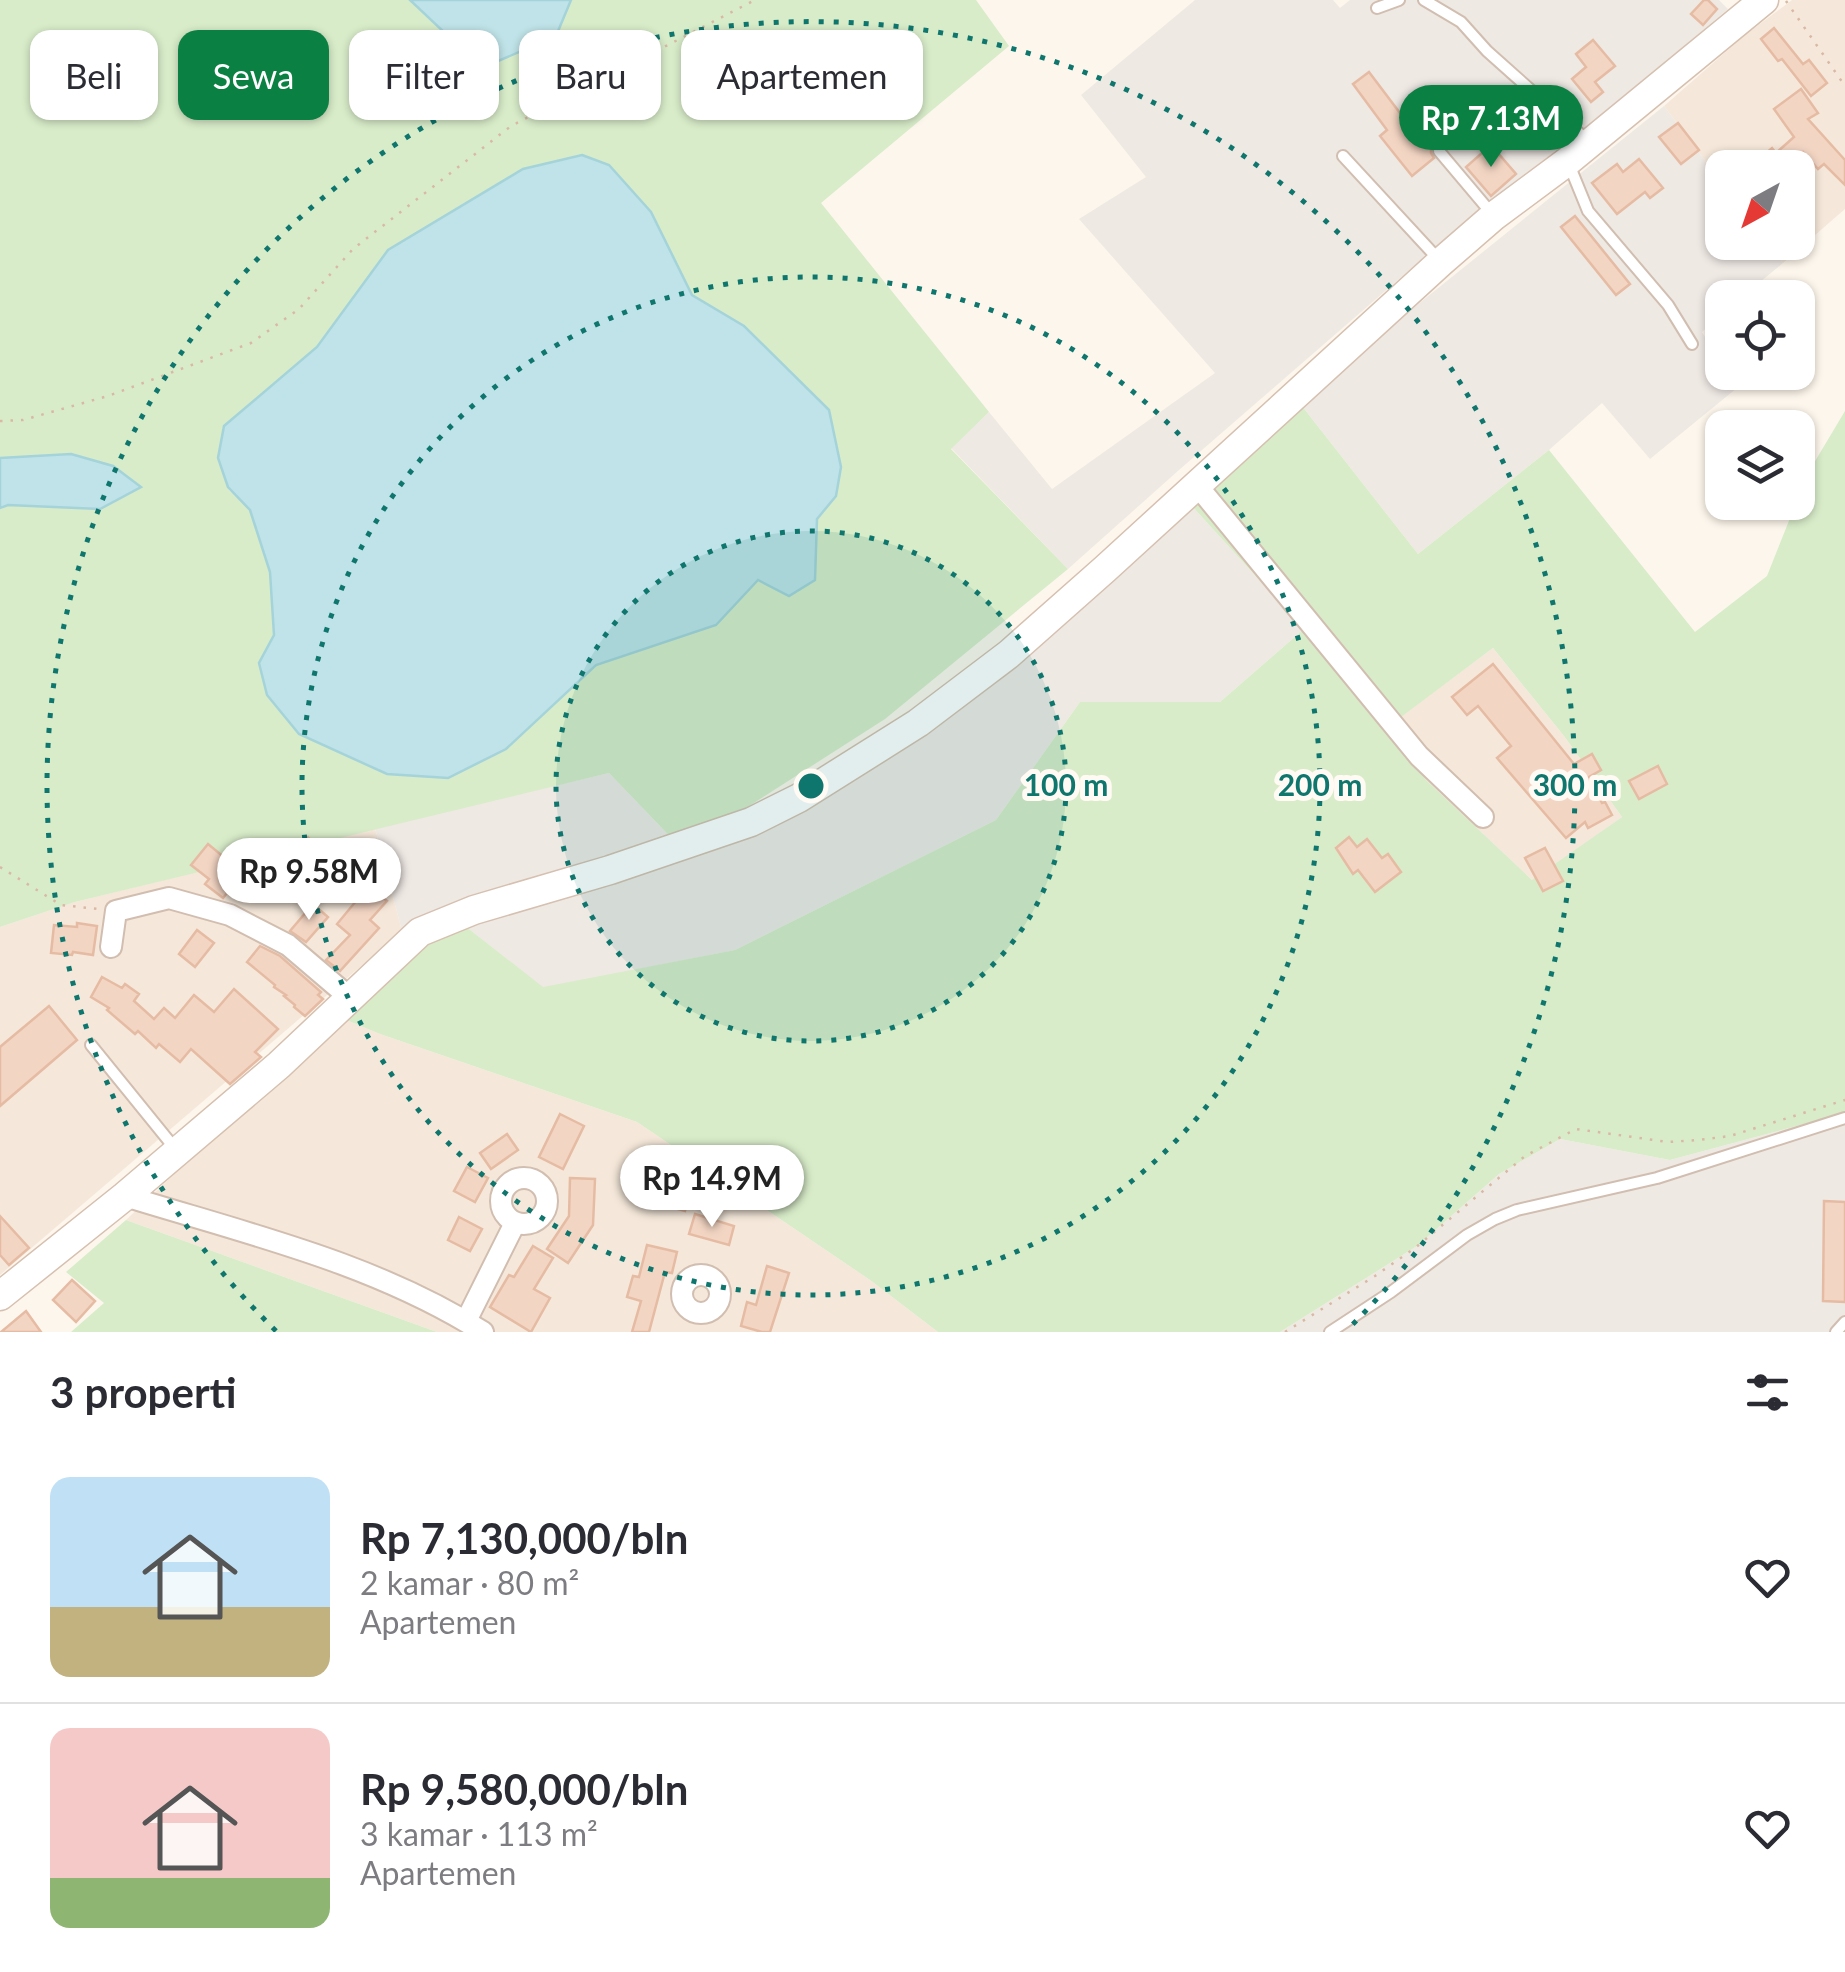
<!DOCTYPE html>
<html lang="id">
<head>
<meta charset="utf-8">
<style>
	:root { --surface:#fff; --page:#f2f2f3; --text:#2b2b33; --muted:#7c7c81; --line:#e1e1e2; --accent:#0b8043 }
	body { margin:0; font-family:Lato,sans-serif; background:var(--page); color:var(--text); height:100vh; display:flex; flex-direction:column; font-size:38px; white-space:nowrap }
	* { box-sizing:border-box; margin:0 }
	p { font-size:32px; color:var(--muted) }
	.icon { flex:none; width:55px; height:55px; fill:none; stroke:currentColor; stroke-width:2; stroke-linecap:round; stroke-linejoin:round }
	.map { position:relative; height:1332px; overflow:hidden }
	.side { display:flex; flex-direction:column; background:var(--surface); flex:1 }
	.side>* { flex:none }
	.guide { position:absolute; left:30px; top:30px; width:1000px; height:90px; display:flex; gap:20px }
	.needle { width:65px; rotate:220deg }
	.controls { position:absolute; left:1705px; top:150px; display:grid; gap:20px }
	.controls a { display:grid; place-items:center; width:110px; height:110px; border-radius:20px; background:var(--surface); box-shadow:0 2px 8px #0004; font-size:50px }
	.price { position:absolute; translate:-50% -85px; padding:0 22px; border-radius:35px; background:#fff; color:#222; font-size:32px; line-height:65px; filter:drop-shadow(0 2px 5px #0008) }
	.price::after { content:''; position:absolute; left:50%; top:60px; width:30px; height:22px; margin-left:-15px; background:inherit; clip-path:polygon(0 0,100% 0,50% 100%) }
	.price.active { background:var(--accent); color:#fff }
	ul { padding:0; list-style:none }
	li { display:flex; align-items:center; gap:30px; height:250px; padding:0 50px }
	li+li { border-top:2px solid var(--line) }
	li span { display:grid; place-items:center; flex:none; width:280px; height:200px; border-radius:20px; color:#555 }
	li>.icon { margin-inline-start:auto }
	span .icon { width:120px; height:120px; fill:#fffc; stroke-width:1 }
	li b { font-size:42px }
	h2 { display:flex; justify-content:space-between; align-items:center; height:120px; padding:0 50px; font-size:42px }
	.pill { padding:0 35px; border-radius:20px; background:var(--surface); box-shadow:0 2px 8px #0004; font-size:35px; line-height:90px }
	.pill.active { background:var(--accent); color:#fff }
	.map>svg:first-child { display:block }
	.residential { fill:#f5e8da }
	.industrial { fill:#efe9e4 }
	.green { fill:#d8ecc9; fill-rule:evenodd }
	.water { fill:#bfe3e8; stroke:#a5d3da; stroke-width:2.5 }
	.building { fill:#f3d5c3; stroke:#e6bba3; stroke-width:2.5 }
	.lines { fill:none; stroke-linecap:round; stroke-linejoin:round }
	.lane-casing { stroke:#d1beb0; stroke-width:14 }
	.street-casing { stroke:#d1beb0; stroke-width:24 }
	.secondary-casing { stroke:#d6c0b0; stroke-width:31 }
	.path { stroke:#d9b8a5; stroke-width:2.5; stroke-dasharray:2.5 8; stroke-linecap:butt }
	.lane { stroke:#fff; stroke-width:10 }
	.street { stroke:#fff; stroke-width:20 }
	.secondary { stroke:#fff; stroke-width:28 }
	.ring { fill:none; stroke:#0f766e; stroke-width:5; stroke-dasharray:5 10 }
	.centre { fill:#0f766e; stroke:#fffaf3; stroke-width:5 }
	.ring-label { font-size:30px; text-anchor:middle; font-weight:bold; fill:#0f766e; stroke:#fffaf3; stroke-width:10; stroke-linejoin:round; paint-order:stroke }
</style>
</head>
<body>
<div class="map">
<svg width="1845" height="1332" viewBox="0 0 1845 1332">
	<rect width="100%" height="100%" fill="#fdf6ec"/>
	<!-- residential -->
	<g class="residential">
		<polygon points="1792,0 1845,0 1845,209 1783,263 1768,243 1798,242 1798,168 1722,168 1722,183 1664,106 1745,35"/>
		<polygon points="1493,648 1564,736 1622,817 1533,881 1426,780 1385,728"/>
		<polygon points="375,828 402,931 0,1275 0,927 75,902"/>
		<polygon points="339,1017 380,1034 637,1122 870,1280 938,1332 437,1332 126,1220"/>
	</g>
	<!-- industrial -->
	<g class="industrial">
		<polygon points="1195,0 1333,0 1340,8 1350,0 1719,0 1728,9 1637,86 1452,233 1179,470 1068,569 951,448 989,412 1052,489 1215,373 1079,219 1146,177 1081,95"/>
		<polygon points="1664,106 1722,183 1722,242 1768,243 1783,263 1742,297 1722,298 1722,314 1702,332 1722,365 1722,372 1728,373 1737,388 1650,459 1602,403 1549,450 1418,554 1298,401"/>
		<polygon points="1191,505 1304,629 1220,702 1080,702 996,820 735,950 543,988 460,922 402,931 375,828 609,773 682,849 904,741"/>
		<polygon points="1845,1113 1845,1332 1280,1332 1417,1246 1499,1174 1560,1139 1670,1160"/>
	</g>
	<!-- green -->
	<g class="green">
		<path d="M0,0H410L482,67L556,36L571,0H976L1009,46L821,203L989,412L951,449L1068,569L885,719L682,849L609,773L75,902L0,927ZM651,212L692,295L744,326L836,496L716,625L596,665L506,749L259,663L274,635L270,572L250,510L229,490L218,458L224,426L317,347L388,249Z"/>
		<path d="M1298,401L1418,554L1549,450L1695,632L1767,576L1808,473L1845,411V1113L1670,1160L1560,1139L1499,1174L1417,1246L1280,1332H938L870,1280L637,1122L380,1034L339,1017L392,969L460,922L543,987L735,950L996,820L1080,702H1220L1304,629L1191,505ZM1493,648L1564,736L1622,817L1532,880L1426,780L1385,729Z"/>
		<polygon points="126,1220 437,1332 71,1332 104,1303 66,1272"/>
	</g>
	<!-- water -->
	<g class="water">
		<polygon points="410,0 571,0 556,36 482,68"/>
		<polygon points="582,155 609,165 651,212 692,295 744,326 829,410 841,467 836,496 817,519 815,580 789,596 758,580 716,625 596,665 506,749 448,778 387,774 299,734 267,695 259,663 274,635 270,572 250,510 228,487 218,458 224,426 317,347 388,250 523,169"/>
		<polygon points="71,454 113,466 141,487 100,509 8,505 0,508 0,458"/>
	</g>
	<!-- building -->
	<g class="building">
		<polygon points="1704,0 1708,0 1717,9 1703,25 1691,14"/>
		<polygon points="1774,28 1803,64 1809,60 1827,83 1811,96 1782,59 1778,61 1761,39"/>
		<polygon points="1593,40 1615,66 1595,82 1603,92 1591,102 1572,79 1586,67 1576,54"/>
		<polygon points="1369,72 1403,117 1404,116 1431,148 1431,153 1434,158 1412,176 1380,136 1387,130 1353,84"/>
		<polygon points="1801,89 1818,113 1808,119 1845,160 1845,185 1824,164 1818,169 1803,152 1787,166 1789,168 1760,168 1762,165 1758,160 1772,148 1776,153 1794,137 1774,109"/>
		<polygon points="1678,123 1699,150 1681,164 1659,137"/>
		<polygon points="1491,145 1516,174 1491,196 1466,167"/>
		<polygon points="1639,159 1663,188 1650,198 1645,192 1617,214 1592,183 1617,164 1623,172"/>
		<polygon points="1575,216 1630,284 1616,295 1561,227"/>
		<polygon points="1493,664 1574,764 1592,754 1601,770 1589,777 1602,803 1605,802 1612,815 1588,828 1585,822 1566,838 1497,758 1511,746 1478,706 1467,715 1452,697"/>
		<polygon points="1658,766 1667,784 1639,799 1629,781"/>
		<polygon points="308,837 323,854 328,848 344,862 342,864 387,901 370,920 379,928 340,971 326,960 350,935 337,924 357,900 310,859 299,868 287,854"/>
		<polygon points="1349,837 1357,847 1367,839 1382,858 1388,854 1401,872 1375,892 1358,870 1353,874 1336,848"/>
		<polygon points="208,844 226,859 230,853 248,867 223,898 205,884 209,879 191,865"/>
		<polygon points="1545,848 1563,881 1543,891 1525,858"/>
		<polygon points="313,904 328,917 306,942 290,931"/>
		<polygon points="77,923 97,926 93,955 73,952 72,955 51,953 54,925 77,927"/>
		<polygon points="197,930 214,943 195,967 179,954"/>
		<polygon points="260,946 280,956 321,992 318,995 323,999 305,1016 294,1007 295,1005 284,996 286,995 274,987 275,985 247,962"/>
		<polygon points="102,977 122,988 125,984 139,994 134,1001 154,1019 164,1008 175,1018 194,995 214,1012 234,989 278,1029 255,1052 261,1057 230,1084 191,1049 180,1062 159,1044 156,1048 138,1031 135,1034 107,1010 109,1008 91,997"/>
		<polygon points="49,1006 77,1040 0,1106 0,1047"/>
		<polygon points="560,1114 584,1126 563,1169 539,1157"/>
		<polygon points="507,1134 518,1150 491,1169 480,1153"/>
		<polygon points="467,1167 488,1178 475,1202 454,1191"/>
		<polygon points="570,1178 595,1179 593,1225 568,1263 547,1249 569,1216"/>
		<polygon points="670,1183 691,1189 685,1211 663,1205"/>
		<polygon points="1824,1201 1845,1202 1845,1302 1823,1301"/>
		<polygon points="695,1214 734,1226 729,1245 689,1234"/>
		<polygon points="0,1216 29,1248 9,1265 0,1255"/>
		<polygon points="459,1217 482,1229 470,1251 448,1240"/>
		<polygon points="647,1245 677,1252 672,1273 665,1272 649,1332 632,1332 641,1301 627,1297 633,1276 639,1277"/>
		<polygon points="533,1246 553,1258 534,1289 550,1298 531,1332 490,1307 509,1275 514,1277"/>
		<polygon points="767,1266 789,1273 770,1332 762,1332 741,1326 747,1302 756,1305"/>
		<polygon points="72,1280 95,1301 76,1322 53,1300"/>
		<polygon points="26,1311 41,1332 1,1332"/>
	</g>
	<g class="lines">
		<defs>
			<g id="lane">
				<polyline points="1424,0 1461,22 1487,51 1589,142"/>
				<polyline points="1377,8 1399,0"/>
				<polyline points="1439,151 1493,215"/>
				<polyline points="1343,156 1440,261"/>
				<polyline points="1568,162 1588,211 1668,305 1692,344"/>
				<polyline points="91,1045 177,1151"/>
				<polyline points="1330,1332 1391,1292 1467,1235 1495,1219 1517,1210 1657,1178 1845,1118"/>
				<polyline points="1836,1332 1845,1322"/>
			</g>
			<g id="street">
				<polyline points="1196,484 1419,756 1483,817"/>
				<polyline points="111,947 116,911 169,898 230,915 288,945 349,997"/>
				<circle cx="524" cy="1201" r="23"/>
				<path d="M125,1196C248,1234 374,1263 483,1332"/>
				<circle cx="701" cy="1294" r="19"/>
				<polyline points="466,1321 515,1223"/>
			</g>
			<polyline id="secondary" points="0,1296 125,1196 279,1065 420,932 474,910 610,870 751,822 799,798 918,723 1009,654 1105,569 1441,262 1494,216 1568,161 1764,0"/>
		</defs>
		<!-- lane casing -->
		<use href="#lane" class="lane-casing"/>
		<!-- street casing -->
		<use href="#street" class="street-casing"/>
		<!-- secondary casing -->
		<use href="#secondary" class="secondary-casing"/>
		<!-- path -->
		<g class="path">
			<polyline points="1786,1 1845,86"/>
			<polyline points="0,421 23,420 108,396 251,343 299,309 353,249 511,126 755,0"/>
			<polyline points="0,867 61,905 98,909"/>
			<polyline points="1285,1332 1375,1276 1415,1248 1525,1156 1576,1129 1668,1142 1698,1140 1730,1136 1845,1100"/>
		</g>
		<!-- lane -->
		<use href="#lane" class="lane"/>
		<!-- street -->
		<use href="#street" class="street"/>
		<!-- secondary -->
		<use href="#secondary" class="secondary"/>
	</g>
	<!-- distance rings -->
	<circle cx="811" cy="786" r="255" fill="#0f766e" fill-opacity=".12"/>
	<g class="ring">
		<circle cx="811" cy="786" r="255"/>
		<circle cx="811" cy="786" r="509"/>
		<path d="M276 1331A764 764 0 1 1 1346 1331"/>
	</g>
	<circle cx="811" cy="786" r="15" class="centre"/>
	<g class="ring-label">
		<text x="1066" y="796">100 m</text>
		<text x="1320" y="796">200 m</text>
		<text x="1575" y="796">300 m</text>
	</g>
</svg>
<div class="controls">
<a><svg class="needle" viewBox="-14 -14 28 28"><path d="M0-13l5 13h-10z" fill="#e53935"/><path d="M0 13l5-13h-10z" fill="#7c7c81"/></svg></a>
<a><svg class="icon" aria-label="locate" viewBox="0 0 24 24"><circle cx="12" cy="12" r="6"/><path d="M12 2v4M12 18v4M2 12h4M18 12h4"/></svg></a>
<a><svg class="icon" aria-label="layers" viewBox="0 0 24 24"><path d="M12 4l9 5-9 5-9-5zM3 14l9 5 9-5"/></svg></a>
</div>
<b class="price active" style="left:1491px;top:170px">Rp 7.13M</b>
<b class="price" style="left:309px;top:923px">Rp 9.58M</b>
<b class="price" style="left:712px;top:1230px">Rp 14.9M</b>
<div class="guide">
<a class="pill">Beli</a>
<a class="pill active">Sewa</a>
<a class="pill">Filter</a>
<a class="pill">Baru</a>
<a class="pill">Apartemen</a>
</div>
</div>
<section class="side">
<h2>3 properti<svg class="icon" aria-label="filters" viewBox="0 0 24 24"><path d="M4 7h16M4 17h16"/><circle cx="9" cy="7" r="2"/><circle cx="15" cy="17" r="2"/></svg></h2>
<ul>
<li><span style="background:linear-gradient(#bfe0f5 65%,#c2b280 0)"><svg class="icon" aria-label="home" viewBox="0 0 24 24"><path d="M3 11l9-7 9 7M6 9v11h12V9"/></svg></span><div><b>Rp 7,130,000/bln</b><p>2 kamar · 80 m²</p><p>Apartemen</p></div><svg class="icon" aria-label="heart" viewBox="0 0 24 24"><path d="M12 20l-8-8c-3-5 5-10 8-4 3-6 11-1 8 4z"/></svg></li>
<li><span style="background:linear-gradient(#f6c9c9 75%,#8fb573 0)"><svg class="icon" aria-label="home" viewBox="0 0 24 24"><path d="M3 11l9-7 9 7M6 9v11h12V9"/></svg></span><div><b>Rp 9,580,000/bln</b><p>3 kamar · 113 m²</p><p>Apartemen</p></div><svg class="icon" aria-label="heart" viewBox="0 0 24 24"><path d="M12 20l-8-8c-3-5 5-10 8-4 3-6 11-1 8 4z"/></svg></li>
</ul>
</section>
</body>
</html>
